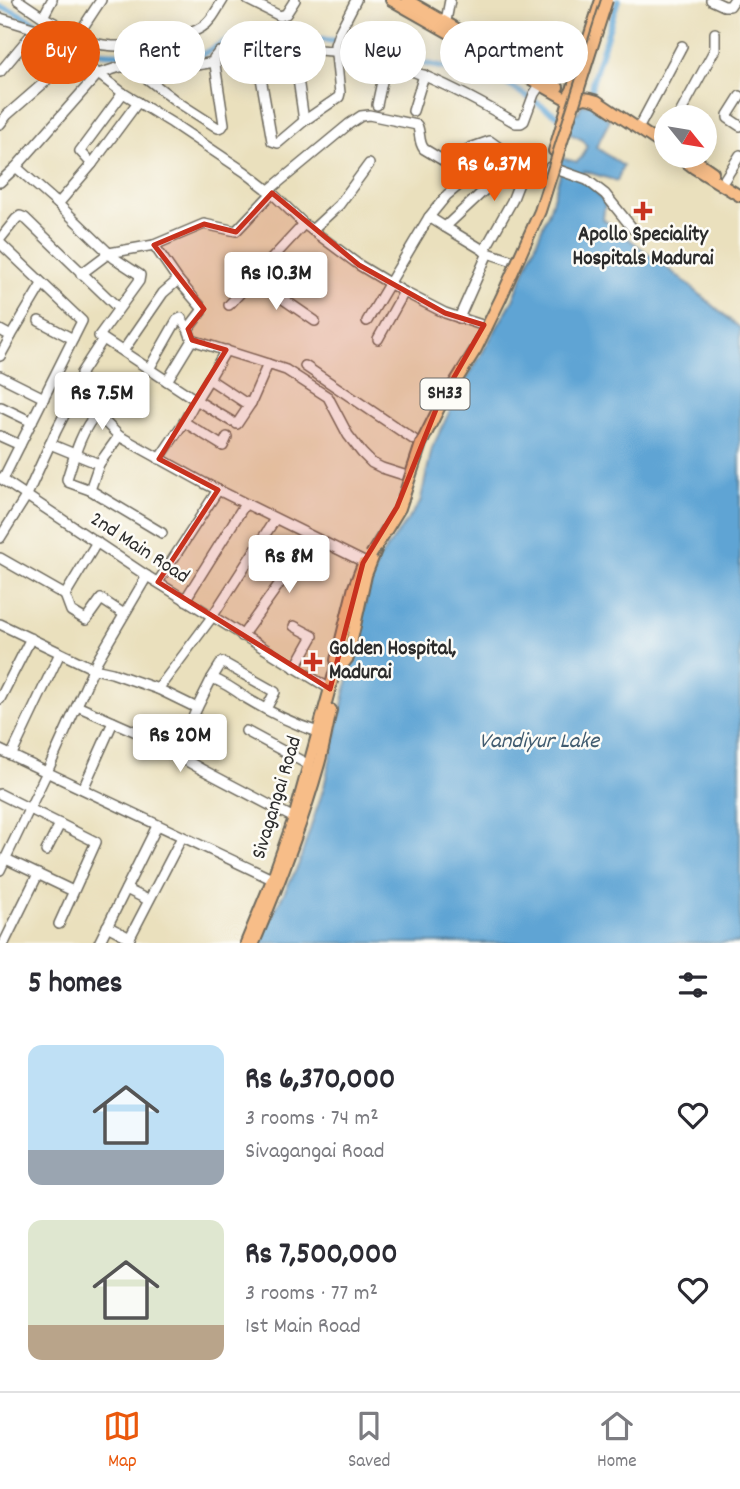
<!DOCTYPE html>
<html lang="en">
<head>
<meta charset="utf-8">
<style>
	:root { --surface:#fff; --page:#f7f7f7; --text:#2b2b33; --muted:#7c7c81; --line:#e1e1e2; --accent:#ea580c }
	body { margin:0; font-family:Dekko,sans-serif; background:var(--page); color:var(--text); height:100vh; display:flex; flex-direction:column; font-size:26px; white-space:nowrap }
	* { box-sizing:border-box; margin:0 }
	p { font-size:23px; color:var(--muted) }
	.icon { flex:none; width:38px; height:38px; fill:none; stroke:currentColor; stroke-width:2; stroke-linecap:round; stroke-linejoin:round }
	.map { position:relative; height:943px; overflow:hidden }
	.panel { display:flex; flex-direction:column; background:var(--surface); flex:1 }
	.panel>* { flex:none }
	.hud { position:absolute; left:21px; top:21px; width:698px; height:63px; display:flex; gap:14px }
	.needle { width:46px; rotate:120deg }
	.controls { position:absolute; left:654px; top:105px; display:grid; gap:14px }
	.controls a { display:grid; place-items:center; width:63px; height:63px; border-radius:50%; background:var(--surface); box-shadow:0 4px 18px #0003; font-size:35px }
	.price { position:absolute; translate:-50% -60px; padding:0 16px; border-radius:7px; background:#fff; color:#222; font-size:23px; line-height:46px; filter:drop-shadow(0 2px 4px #0008) }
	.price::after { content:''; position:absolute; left:50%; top:42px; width:21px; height:16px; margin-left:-10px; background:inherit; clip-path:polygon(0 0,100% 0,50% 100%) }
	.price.active { background:var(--accent); color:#fff }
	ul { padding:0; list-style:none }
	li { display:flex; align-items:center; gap:21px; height:175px; padding:0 28px }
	li span { display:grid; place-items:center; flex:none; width:196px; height:140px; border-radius:14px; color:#555 }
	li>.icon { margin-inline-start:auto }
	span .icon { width:84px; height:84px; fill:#fffc; stroke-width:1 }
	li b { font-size:30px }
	h2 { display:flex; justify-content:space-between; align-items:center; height:84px; padding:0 28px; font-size:30px }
	.tag { padding:0 24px; border-radius:32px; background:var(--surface); box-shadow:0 4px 18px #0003; font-size:24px; line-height:63px }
	.tag.active { background:var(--accent); color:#fff }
	.tab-bar { display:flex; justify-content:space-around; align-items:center; height:98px; border-top:2px solid var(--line); background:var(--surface); font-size:19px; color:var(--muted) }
	.tab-bar a { display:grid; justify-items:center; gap:4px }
	.tab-bar .active { color:var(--accent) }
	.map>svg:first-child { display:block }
	.water { fill:#5fa4d4; stroke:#456880; stroke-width:2 }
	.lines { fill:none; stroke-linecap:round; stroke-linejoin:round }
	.canal { stroke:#5fa4d4; stroke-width:6 }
	.minor-casing { stroke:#6e6a5e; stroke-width:12 }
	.major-casing { stroke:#6e6a5e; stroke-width:14 }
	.minor { stroke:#fff; stroke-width:9 }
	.major { stroke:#f7bd88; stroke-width:10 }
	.major-bridge-casing { stroke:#6e6a5e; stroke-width:14; stroke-linecap:butt }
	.major-bridge { stroke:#f7bd88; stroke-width:10 }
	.marked { fill:#c8321e; fill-opacity:0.2; stroke:#c8321e; stroke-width:5; stroke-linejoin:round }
	.poi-dot { fill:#c8321e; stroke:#fdfcf7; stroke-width:2.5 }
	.labels { text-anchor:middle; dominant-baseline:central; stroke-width:5; stroke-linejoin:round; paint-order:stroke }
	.shield { fill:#fdfcf7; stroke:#6a6a68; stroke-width:2 }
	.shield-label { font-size:19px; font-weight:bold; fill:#2b2b2b }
	.poi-label { font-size:21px; font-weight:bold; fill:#2b2b2b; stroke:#fdfcf7 }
	.street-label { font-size:21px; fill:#2b2b2b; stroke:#fdfcf7 }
	.water-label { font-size:23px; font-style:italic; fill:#405b6f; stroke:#fdfcf7 }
</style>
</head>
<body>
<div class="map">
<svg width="740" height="943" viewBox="0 0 740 943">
	<rect width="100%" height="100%" fill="#fdfcf7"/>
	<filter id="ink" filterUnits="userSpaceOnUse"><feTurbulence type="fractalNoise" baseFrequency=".0143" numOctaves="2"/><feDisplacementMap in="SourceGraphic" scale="14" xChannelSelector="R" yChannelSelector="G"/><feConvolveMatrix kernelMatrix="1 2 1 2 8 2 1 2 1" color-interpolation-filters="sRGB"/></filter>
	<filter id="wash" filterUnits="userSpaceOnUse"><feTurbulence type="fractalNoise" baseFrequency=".00686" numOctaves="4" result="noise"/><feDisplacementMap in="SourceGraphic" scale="28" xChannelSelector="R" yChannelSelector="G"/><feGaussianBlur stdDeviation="1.57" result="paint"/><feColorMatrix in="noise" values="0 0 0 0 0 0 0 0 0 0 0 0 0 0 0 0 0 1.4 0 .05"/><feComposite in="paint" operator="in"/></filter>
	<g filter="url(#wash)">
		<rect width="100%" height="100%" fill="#eae0bd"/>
		<!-- water -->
		<polygon class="water" points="582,104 590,106 610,120 596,147 623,166 617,181 584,171 581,180 592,187 605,203 603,219 684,281 740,328 740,943 258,943 298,866 324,787 363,611 378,560 420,503 432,448 457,396 513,300 549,211 560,175 561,158 577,162 582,157 587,146 583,140 562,130 570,111 578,113"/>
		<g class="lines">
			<!-- canal -->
			<g class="canal">
				<polyline points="0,7 13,11 82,47 101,53 124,54 152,50 203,54 233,37 327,40 368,45 422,63 502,81 566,121"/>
				<polyline points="589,113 592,83 618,0"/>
			</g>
		</g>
	</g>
	<g filter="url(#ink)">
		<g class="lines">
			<defs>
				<g id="minor">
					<polyline points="18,0 43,17 78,35 101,0"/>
					<polyline points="248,0 280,16 286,14 295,0"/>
					<polyline points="711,0 724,6 730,6 734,0"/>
					<polyline points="43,17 52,0"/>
					<polyline points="0,18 36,29 69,48 89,67 123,93 172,123 245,172 272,193 304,224 359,265 404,292 445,313 488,327"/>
					<polyline points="445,26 450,0"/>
					<polyline points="256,49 272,141 278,143 304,121 339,97 340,93 335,45 339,33 356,0"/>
					<polyline points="294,50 304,121"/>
					<polyline points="0,72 36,29"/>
					<path d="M98,74L120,67H132L176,101L218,128L222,127L224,124L214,58L219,52C257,49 295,47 332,51C399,58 459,90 516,123H521L524,121L534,94L540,85"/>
					<polyline points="141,74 215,62"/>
					<polyline points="740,96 728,115 728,118 740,126"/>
					<polyline points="377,105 386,63"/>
					<polyline points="413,111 424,75"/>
					<polyline points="678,117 715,49 715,33"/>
					<path d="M0,124L7,115L45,82L78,35C85,38 92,43 99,44C123,50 182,40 202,27C212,21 217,9 223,0"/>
					<polyline points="638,129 682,46"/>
					<polyline points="512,157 491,184 445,227 488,253 513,261"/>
					<polyline points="92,164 138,102"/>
					<polyline points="16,167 58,204 92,164 80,151 123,93"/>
					<polyline points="550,167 587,180 605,194 633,229"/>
					<polyline points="470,176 496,146"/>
					<polyline points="0,182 16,167 98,74"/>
					<polyline points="721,185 740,155"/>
					<path d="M268,191L349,124L361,116L369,115L417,125C421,133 418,142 424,149L454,167L470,148L490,141L512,157L547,173"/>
					<polyline points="58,204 114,258 140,275 139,281 99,336 196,400 209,379 244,402 251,403 268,364 286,370 328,397 348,435 362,453 372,463 382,468 407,476"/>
					<polyline points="429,217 447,195 470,176 454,167"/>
					<polyline points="312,230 339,205 369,164"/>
					<polyline points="0,239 16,219 20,216 25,218 118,308"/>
					<polyline points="0,243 82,321 3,479"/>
					<polyline points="484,251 512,201 526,165"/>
					<polyline points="81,274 109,253 154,245"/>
					<polyline points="254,279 315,321"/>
					<polyline points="178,280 202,308 201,312 188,329"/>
					<polyline points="229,305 304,224"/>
					<polyline points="459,318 488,253"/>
					<polyline points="39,321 73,339"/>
					<polyline points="367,321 429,217 445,227"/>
					<polyline points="0,330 11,336 0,356"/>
					<polyline points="11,336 42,284"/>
					<polyline points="378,339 404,292"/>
					<polyline points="192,340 268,364"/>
					<polyline points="123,351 163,293 178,280 154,245 204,224 236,231 272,193"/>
					<polyline points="305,366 419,443"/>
					<polyline points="149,369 177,320 181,318 188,329 192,340 167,381"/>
					<polyline points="0,376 44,398"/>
					<polyline points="209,379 226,350"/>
					<polyline points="1,407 32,422"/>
					<polyline points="97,414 119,436 99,464"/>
					<polyline points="237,424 251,403"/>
					<polyline points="0,436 20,445"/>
					<polyline points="119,436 204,483 364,562"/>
					<polyline points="227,437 223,446 184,422 196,400 231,421"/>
					<polyline points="50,444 99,464 90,490 162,533"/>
					<polyline points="159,459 184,422"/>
					<polyline points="0,478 147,576 330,689"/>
					<path d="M90,490L68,482L67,479C73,460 82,427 97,414C109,404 126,397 139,389"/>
					<polyline points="0,538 27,495 56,431 82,380 81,373 103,339"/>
					<polyline points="0,558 65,595 97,542"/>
					<polyline points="158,582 218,490"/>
					<polyline points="65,595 71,611 86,620 101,599 124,614"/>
					<polyline points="185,600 245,504"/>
					<path d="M0,624L94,669L112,673L158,689L197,708L212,678C225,683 235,690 246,698C269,712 293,724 318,732"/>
					<polyline points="294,626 313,636 295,668"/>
					<polyline points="242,636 312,538"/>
					<polyline points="212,678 222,662 275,692 266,709"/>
					<polyline points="158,689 212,617 275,519"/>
					<polyline points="0,699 31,638"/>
					<polyline points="77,706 136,732 201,769 294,818"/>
					<polyline points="246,731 309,765"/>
					<polyline points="0,750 276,881"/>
					<polyline points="12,754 60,653"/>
					<polyline points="177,756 197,708"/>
					<polyline points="83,789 113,722"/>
					<polyline points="0,794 96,842 59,924"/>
					<polyline points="46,851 60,824"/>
					<polyline points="6,859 73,891"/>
					<polyline points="0,870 47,772 97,661 147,576"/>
					<polyline points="126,889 148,900"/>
					<polyline points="107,926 130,938"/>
					<polyline points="4,943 38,874"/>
					<polyline points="99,943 157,826"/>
					<polyline points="127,943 182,837"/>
				</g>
				<g id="major">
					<path d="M391,0L571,102L574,103C585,97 585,97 597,101L667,148"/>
					<polyline points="407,0 558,87"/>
					<polyline points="554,151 569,101 569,95 572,90 601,0"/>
					<polyline points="678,156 694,168 740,196"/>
					<polyline points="690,156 713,172"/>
					<polyline points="337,662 336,660 354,587 363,564"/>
					<polyline points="344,663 348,658 366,575 376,550"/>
					<polyline points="246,943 272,880 294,818 339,656"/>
					<path d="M254,943C279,884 302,825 319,764C324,746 327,728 331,710"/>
				</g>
			</defs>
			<!-- minor casing -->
			<use href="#minor" class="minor-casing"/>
			<!-- major casing -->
			<use href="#major" class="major-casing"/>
			<!-- minor -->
			<use href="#minor" class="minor"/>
			<!-- major -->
			<use href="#major" class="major"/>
			<defs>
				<polyline id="major-bridge" points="371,555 400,508 421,444 439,408 476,349 501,298 540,211 607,0"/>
			</defs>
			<!-- major-bridge casing -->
			<use href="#major-bridge" class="major-bridge-casing"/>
			<!-- major-bridge -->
			<use href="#major-bridge" class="major-bridge"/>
		</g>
	</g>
	<!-- marked area -->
	<path class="marked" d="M272,193L359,265L445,313L484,325L437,407L397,507L363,563L330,689L158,582L218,490L159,459L226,350L192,340L188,329L204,309L154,245L204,224L236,232Z"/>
	<!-- markers -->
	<g class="poi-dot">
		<path d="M639.5 200.5h7v7h7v7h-7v7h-7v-7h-7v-7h7z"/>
		<path d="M309.5 651.5h7v7h7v7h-7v7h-7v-7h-7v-7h7z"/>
	</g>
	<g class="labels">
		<!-- shield labels -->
		<rect class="shield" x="420.5" y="378.5" width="49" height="31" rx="5"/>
		<g class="shield-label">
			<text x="445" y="394">SH33</text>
		</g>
		<!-- poi labels -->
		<g class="poi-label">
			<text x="643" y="236">Apollo Speciality<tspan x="643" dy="24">Hospitals Madurai</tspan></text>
			<text x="329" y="650" text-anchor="start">Golden Hospital,<tspan x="329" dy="24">Madurai</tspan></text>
		</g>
		<!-- street labels -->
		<g class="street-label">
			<text transform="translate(139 549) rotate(33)">2nd Main Road</text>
			<text transform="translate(278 798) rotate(-73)">Sivagangai Road</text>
		</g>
		<!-- water labels -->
		<g class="water-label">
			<text x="539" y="742">Vandiyur Lake</text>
		</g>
	</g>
</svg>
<div class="controls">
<a><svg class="needle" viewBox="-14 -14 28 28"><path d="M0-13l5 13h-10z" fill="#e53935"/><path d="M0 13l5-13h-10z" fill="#7c7c81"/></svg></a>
</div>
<b class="price active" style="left:494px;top:203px">Rs 6.37M</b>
<b class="price" style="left:276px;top:312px">Rs 10.3M</b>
<b class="price" style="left:102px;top:432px">Rs 7.5M</b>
<b class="price" style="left:289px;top:595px">Rs 8M</b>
<b class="price" style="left:180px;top:774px">Rs 20M</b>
<div class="hud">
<a class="tag active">Buy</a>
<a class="tag">Rent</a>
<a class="tag">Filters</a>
<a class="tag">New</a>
<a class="tag">Apartment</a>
</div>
</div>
<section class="panel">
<h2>5 homes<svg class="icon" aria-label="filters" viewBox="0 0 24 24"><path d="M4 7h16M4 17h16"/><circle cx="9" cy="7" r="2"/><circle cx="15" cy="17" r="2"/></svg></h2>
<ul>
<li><span style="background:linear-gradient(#bfe0f5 75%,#9aa5b1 0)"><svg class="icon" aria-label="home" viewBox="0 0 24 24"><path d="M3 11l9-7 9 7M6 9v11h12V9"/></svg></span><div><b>Rs 6,370,000</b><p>3 rooms · 74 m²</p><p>Sivagangai Road</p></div><svg class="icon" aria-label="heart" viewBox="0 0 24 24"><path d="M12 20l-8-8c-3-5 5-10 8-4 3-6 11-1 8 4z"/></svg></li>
<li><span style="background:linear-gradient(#dfe7d0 75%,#b9a48a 0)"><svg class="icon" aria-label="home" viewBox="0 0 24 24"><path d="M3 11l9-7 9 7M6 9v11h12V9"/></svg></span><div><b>Rs 7,500,000</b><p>3 rooms · 77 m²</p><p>1st Main Road</p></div><svg class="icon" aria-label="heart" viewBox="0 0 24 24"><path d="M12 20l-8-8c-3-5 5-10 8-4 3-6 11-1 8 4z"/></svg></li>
</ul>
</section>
<nav class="tab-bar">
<a class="active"><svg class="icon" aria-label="map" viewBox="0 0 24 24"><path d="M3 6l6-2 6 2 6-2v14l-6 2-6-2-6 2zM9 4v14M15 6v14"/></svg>Map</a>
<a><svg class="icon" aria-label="saved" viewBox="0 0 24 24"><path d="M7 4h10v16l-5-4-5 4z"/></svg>Saved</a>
<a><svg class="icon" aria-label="home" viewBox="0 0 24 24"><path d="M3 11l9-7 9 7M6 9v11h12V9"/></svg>Home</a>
</nav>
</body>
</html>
